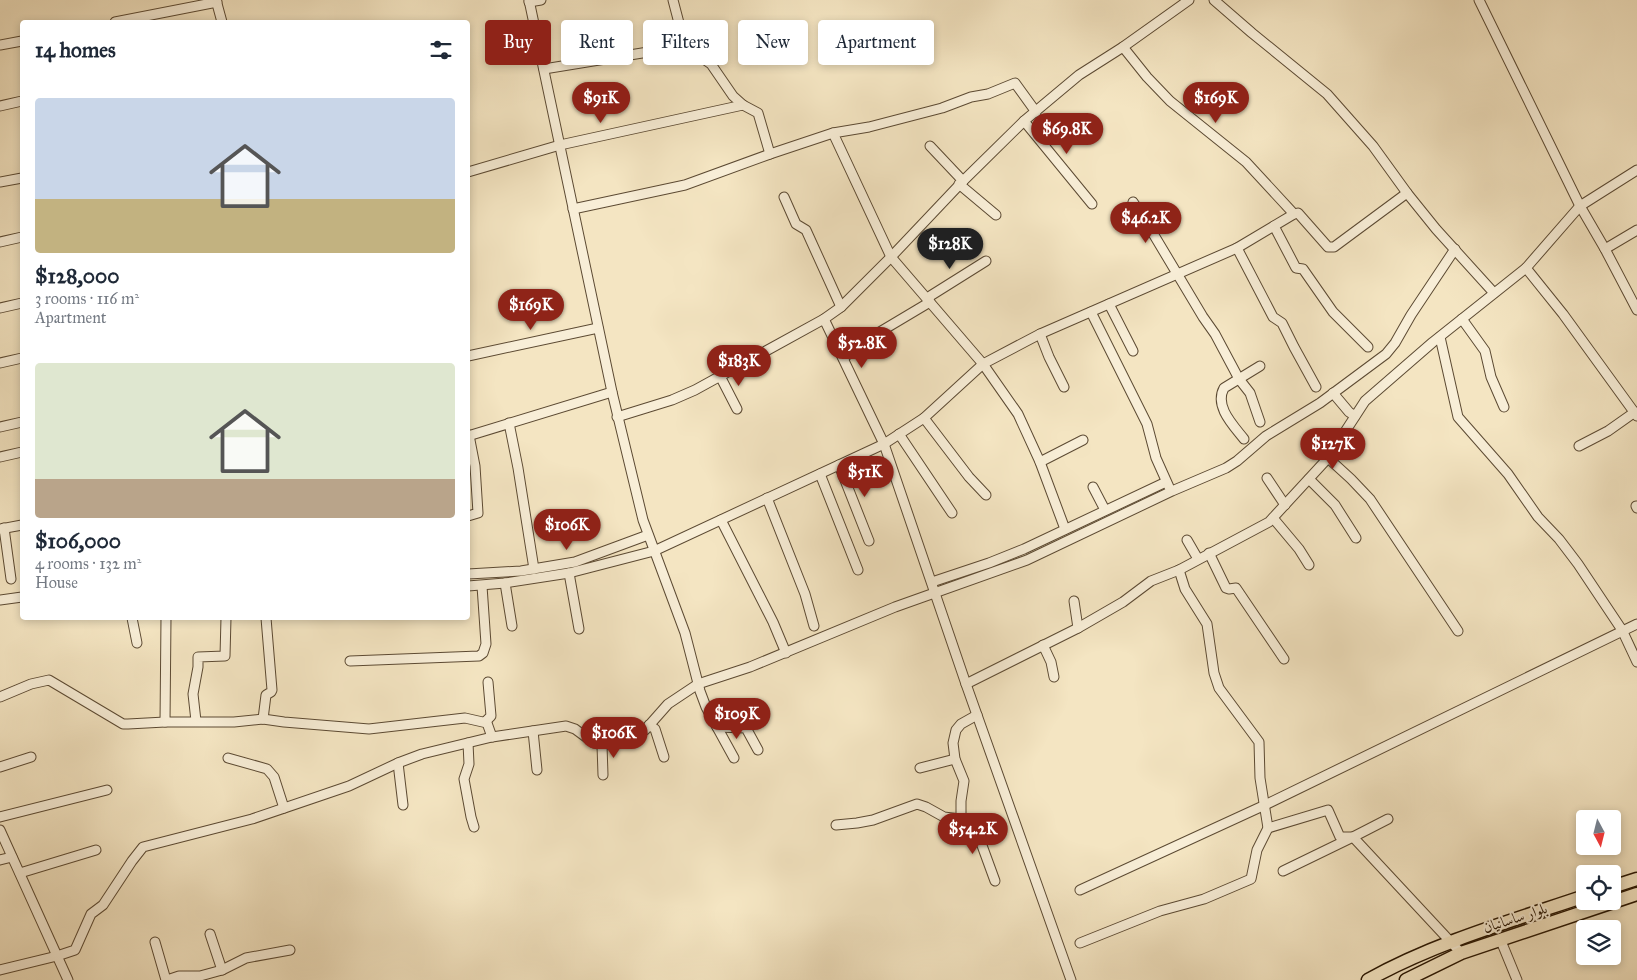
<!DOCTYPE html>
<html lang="en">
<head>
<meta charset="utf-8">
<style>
	:root { --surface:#fff; --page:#f2f2f3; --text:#1f2937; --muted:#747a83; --accent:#8f2418 }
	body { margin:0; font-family:"IM FELL Great Primer",Amiri,serif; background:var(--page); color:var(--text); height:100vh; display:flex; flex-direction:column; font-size:19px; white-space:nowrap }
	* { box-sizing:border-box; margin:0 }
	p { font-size:16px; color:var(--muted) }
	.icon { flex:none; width:28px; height:28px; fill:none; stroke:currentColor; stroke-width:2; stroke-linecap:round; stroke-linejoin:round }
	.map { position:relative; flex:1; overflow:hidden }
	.side { position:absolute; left:20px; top:20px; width:450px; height:600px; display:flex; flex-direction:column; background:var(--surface); border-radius:5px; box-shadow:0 2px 8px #0003 }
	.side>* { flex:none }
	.guide { position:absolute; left:485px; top:20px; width:475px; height:45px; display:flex; gap:10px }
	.needle { width:32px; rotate:173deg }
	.fabs { position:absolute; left:1576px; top:810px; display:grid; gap:10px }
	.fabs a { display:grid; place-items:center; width:45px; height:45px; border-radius:5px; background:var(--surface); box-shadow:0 2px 8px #0003; font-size:25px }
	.price { position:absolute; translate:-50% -42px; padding:0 11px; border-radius:18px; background:var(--accent); color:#fff; font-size:16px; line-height:32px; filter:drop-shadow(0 1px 2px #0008) }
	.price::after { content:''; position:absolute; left:50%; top:30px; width:15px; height:11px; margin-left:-8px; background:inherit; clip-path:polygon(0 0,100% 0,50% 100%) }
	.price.on { background:#222; color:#fff }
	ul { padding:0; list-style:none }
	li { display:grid; align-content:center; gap:10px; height:265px; padding:0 15px }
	li span { display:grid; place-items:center; height:155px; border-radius:5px; color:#555 }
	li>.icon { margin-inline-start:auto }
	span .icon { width:90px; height:90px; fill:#fffc; stroke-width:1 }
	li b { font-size:21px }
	h2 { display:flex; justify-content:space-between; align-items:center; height:60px; padding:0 15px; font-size:21px }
	.chip { padding:0 18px; border-radius:5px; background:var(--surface); box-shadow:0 2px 8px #0003; font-size:18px; line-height:45px }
	.chip.on { background:var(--accent); color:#fff }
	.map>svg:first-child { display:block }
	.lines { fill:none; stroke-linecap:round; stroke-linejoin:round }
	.minor-casing { stroke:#5c4a33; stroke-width:11 }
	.highway-casing { stroke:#2a1703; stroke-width:15 }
	.minor { stroke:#f8eed7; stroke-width:9 }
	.highway { stroke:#f4e5c2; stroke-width:12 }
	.labels { text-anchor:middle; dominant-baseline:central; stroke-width:4; stroke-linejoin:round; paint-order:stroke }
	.street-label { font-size:15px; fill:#2a1703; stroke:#f8eed7 }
</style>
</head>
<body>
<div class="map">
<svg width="1637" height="980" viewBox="0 0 1637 980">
	<rect width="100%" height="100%" fill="#f4e5c2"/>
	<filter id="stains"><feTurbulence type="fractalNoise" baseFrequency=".004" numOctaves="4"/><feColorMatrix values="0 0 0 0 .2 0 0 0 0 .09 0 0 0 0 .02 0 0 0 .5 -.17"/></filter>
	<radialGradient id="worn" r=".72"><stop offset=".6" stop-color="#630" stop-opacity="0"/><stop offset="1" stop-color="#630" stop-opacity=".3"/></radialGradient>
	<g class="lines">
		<defs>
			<g id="minor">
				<polyline points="216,0 222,22"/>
				<polyline points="529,0 612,392 643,520 685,633 700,691 706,707 734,758"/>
				<polyline points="673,0 685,46 711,64 733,96 743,105 758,113 770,154"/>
				<polyline points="1214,0 1252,33 1327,94 1373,146 1407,193 1436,229 1494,293"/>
				<polyline points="1479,0 1580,206 1605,249 1637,310"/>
				<polyline points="529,2 541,0"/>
				<polyline points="115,22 217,2"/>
				<polyline points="0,45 22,41"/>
				<polyline points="1123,47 1147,77 1170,101 1246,162 1294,214"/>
				<polyline points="544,69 685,46"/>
				<polyline points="0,106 22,101"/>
				<polyline points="1024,121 1092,204"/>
				<polyline points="833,133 891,257 983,364 1018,414 1040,462 1065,529"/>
				<polyline points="930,146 963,181"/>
				<polyline points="468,172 560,145 743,105"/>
				<polyline points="0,182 22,178"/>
				<polyline points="959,184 996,215"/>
				<polyline points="784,197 796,224 806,230 841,307"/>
				<polyline points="1133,202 1145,220 1203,317 1215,334 1239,379 1250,393 1260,422"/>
				<polyline points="573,209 685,185 770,154 833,133 869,127 942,108 971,97 988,94 1015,83 1036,112"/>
				<polyline points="1274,226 1296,268 1303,269 1333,312 1368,347"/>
				<polyline points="0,242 22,237"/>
				<polyline points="1237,248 1273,317 1282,323 1294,347 1316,387"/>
				<polyline points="1605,249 1637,230"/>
				<polyline points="1526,268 1563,314 1637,416"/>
				<polyline points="927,298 986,261"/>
				<polyline points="1109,304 1133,351"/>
				<polyline points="0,308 22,303"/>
				<polyline points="1091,312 1147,424 1156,458 1169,487"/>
				<polyline points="824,319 884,444 966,684 1071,980"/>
				<polyline points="1462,319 1485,351 1491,377 1504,407"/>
				<polyline points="1040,334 1049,357 1064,387"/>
				<polyline points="1440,337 1458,417 1508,474 1538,517 1559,539 1578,564 1622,630 1637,662"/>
				<polyline points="468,356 598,328"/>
				<polyline points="843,358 878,333 930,302"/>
				<polyline points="0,363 22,358"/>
				<polyline points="720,376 737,409"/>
				<polyline points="1333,393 1349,412 1355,416"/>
				<polyline points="617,417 672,400 695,390 824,319 841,307 891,257 963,181 1024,121 1079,75 1123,47 1189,0"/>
				<polyline points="924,418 969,477 986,495"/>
				<polyline points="509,423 518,468 534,569"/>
				<polyline points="0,427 22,422"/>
				<polyline points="899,434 952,513"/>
				<polyline points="468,436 612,392"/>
				<path d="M1244,439C1233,425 1214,406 1224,388L1260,366"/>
				<polyline points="1579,446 1608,431 1635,412"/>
				<polyline points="0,457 22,452"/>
				<polyline points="1328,458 1351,479 1370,499 1458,631"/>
				<polyline points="1040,462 1083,440"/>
				<polyline points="839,465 869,541"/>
				<polyline points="820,474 858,570"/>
				<polyline points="1267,478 1285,505"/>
				<polyline points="1309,479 1335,505 1356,538"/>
				<polyline points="1093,487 1105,510"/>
				<polyline points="767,498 805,594 814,626"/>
				<polyline points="1636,506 1637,508"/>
				<polyline points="468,516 478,513 475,466 469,435"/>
				<polyline points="1273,518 1299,549 1309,565"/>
				<polyline points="721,520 773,622 786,653"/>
				<polyline points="4,528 11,579"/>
				<polyline points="0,529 22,525"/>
				<polyline points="1187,540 1198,559"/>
				<polyline points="1209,553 1226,588 1229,589 1236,588 1284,659"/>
				<polyline points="569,573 579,629"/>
				<polyline points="468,574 521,571 575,562 648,535"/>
				<polyline points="932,582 989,563 1024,549 1166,482"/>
				<polyline points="505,583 512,626"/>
				<polyline points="468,586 505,583 569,573 654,551 884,444 924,418 983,364 1040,334 1237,248 1294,214 1298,213 1328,247 1334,247 1407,193"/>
				<polyline points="0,600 22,597"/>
				<polyline points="1074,601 1078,628"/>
				<polyline points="132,618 137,643"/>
				<polyline points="1043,645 1051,662 1054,677"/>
				<polyline points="350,661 479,656 483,653 486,644 482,586"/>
				<polyline points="966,684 1078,628 1123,602 1151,581 1179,570 1269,522 1328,458 1365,401 1433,342 1526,268 1580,206 1637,170"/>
				<polyline points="0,697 31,684 49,680 123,724 128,724 165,722 234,722 263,719 284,722 369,729 465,718 487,723 492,737"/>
				<polyline points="263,719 266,695 271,692 272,690 266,618"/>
				<polyline points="196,721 193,694 198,667 198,657 225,656 226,618"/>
				<polyline points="165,722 166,618"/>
				<polyline points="485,722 491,716 488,682"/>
				<polyline points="649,725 655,729 664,757"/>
				<polyline points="717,727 746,728 758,750"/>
				<polyline points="533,731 537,770"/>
				<polyline points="468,743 469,764 464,779 471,817 474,827"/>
				<polyline points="602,745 603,775"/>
				<polyline points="228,758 267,769 274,777 284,808"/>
				<polyline points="398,763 403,805"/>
				<polyline points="0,767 31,757"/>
				<polyline points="920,768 955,759"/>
				<polyline points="0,817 107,790"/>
				<polyline points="961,818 961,801 964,781 955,759 953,743 956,730 961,724 977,715"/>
				<polyline points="836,825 857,823 873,820 917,804 926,807 944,817 968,820 976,829 995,881"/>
				<polyline points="1268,828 1328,810 1340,837 1353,837 1461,953"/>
				<polyline points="0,830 68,980"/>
				<polyline points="0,860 12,857"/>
				<polyline points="1283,871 1353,837 1388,819"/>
				<polyline points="20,873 96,850"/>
				<polyline points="1080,890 1265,805 1637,624"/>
				<polyline points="210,934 222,970"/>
				<polyline points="1501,941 1517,980"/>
				<polyline points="155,942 166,980"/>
				<polyline points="1080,943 1160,911 1204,899 1251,879 1257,850 1268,828 1260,778 1259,742 1219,688 1214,673 1207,624 1185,589 1179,570"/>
				<polyline points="0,970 57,956 75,950 91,914 103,905 132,861 143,847 252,819 349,786 398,763 422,754 492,737 566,726 575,729 594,743 602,745 622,741 645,730 668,704 698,684 750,667 895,607 1027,560 1172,491 1226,468 1237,461 1266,436 1320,403 1386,354 1395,343 1411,315 1455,249"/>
				<polyline points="167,980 179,976 200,976 222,970 246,958 290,950"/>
			</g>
			<g id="highway">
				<polyline points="1612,887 1637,879"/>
				<path d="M1368,980C1434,943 1514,920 1585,896"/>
				<polyline points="1406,980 1461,953 1637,894"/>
			</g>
		</defs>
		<!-- minor casing -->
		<use href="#minor" class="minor-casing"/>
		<!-- highway casing -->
		<use href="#highway" class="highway-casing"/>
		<!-- minor -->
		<use href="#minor" class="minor"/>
		<!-- highway -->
		<use href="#highway" class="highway"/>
	</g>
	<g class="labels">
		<!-- street labels -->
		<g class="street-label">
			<text transform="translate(1515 918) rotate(-18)">بلوار ساسانیان</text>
		</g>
	</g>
	<rect width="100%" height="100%" filter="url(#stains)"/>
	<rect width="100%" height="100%" fill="url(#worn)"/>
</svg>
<div class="fabs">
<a><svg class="needle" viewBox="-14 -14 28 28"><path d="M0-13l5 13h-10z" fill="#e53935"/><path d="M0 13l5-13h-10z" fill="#747a83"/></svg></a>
<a><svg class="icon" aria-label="locate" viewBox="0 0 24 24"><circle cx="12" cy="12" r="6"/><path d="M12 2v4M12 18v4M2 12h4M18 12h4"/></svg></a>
<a><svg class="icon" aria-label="layers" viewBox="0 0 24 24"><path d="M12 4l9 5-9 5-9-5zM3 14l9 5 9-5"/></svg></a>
</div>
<b class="price" style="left:601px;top:124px">$91K</b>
<b class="price" style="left:1216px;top:124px">$169K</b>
<b class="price" style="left:1067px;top:155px">$69.8K</b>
<b class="price" style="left:1146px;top:244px">$46.2K</b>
<b class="price on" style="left:950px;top:270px">$128K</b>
<b class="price" style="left:531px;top:331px">$169K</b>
<b class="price" style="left:862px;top:369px">$52.8K</b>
<b class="price" style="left:739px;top:387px">$183K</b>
<b class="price" style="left:1333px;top:470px">$127K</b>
<b class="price" style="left:865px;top:498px">$51K</b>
<b class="price" style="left:567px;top:551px">$106K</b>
<b class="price" style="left:737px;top:740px">$109K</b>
<b class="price" style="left:614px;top:759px">$106K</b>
<b class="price" style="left:973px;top:855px">$54.2K</b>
<div class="guide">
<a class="chip on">Buy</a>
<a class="chip">Rent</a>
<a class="chip">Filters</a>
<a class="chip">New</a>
<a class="chip">Apartment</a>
</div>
<section class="side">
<h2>14 homes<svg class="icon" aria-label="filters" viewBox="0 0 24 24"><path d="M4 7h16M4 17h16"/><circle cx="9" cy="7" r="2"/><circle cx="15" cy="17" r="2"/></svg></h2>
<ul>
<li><span style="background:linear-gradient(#c9d6e8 65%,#c2b280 0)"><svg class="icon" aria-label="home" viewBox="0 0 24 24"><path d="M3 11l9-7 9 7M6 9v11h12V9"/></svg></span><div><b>$128,000</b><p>3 rooms · 116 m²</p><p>Apartment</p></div></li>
<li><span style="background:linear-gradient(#dfe7d0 75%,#b9a48a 0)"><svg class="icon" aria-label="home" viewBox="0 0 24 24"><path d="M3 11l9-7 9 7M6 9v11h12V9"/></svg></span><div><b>$106,000</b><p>4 rooms · 132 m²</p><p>House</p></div></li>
</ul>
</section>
</div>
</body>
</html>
